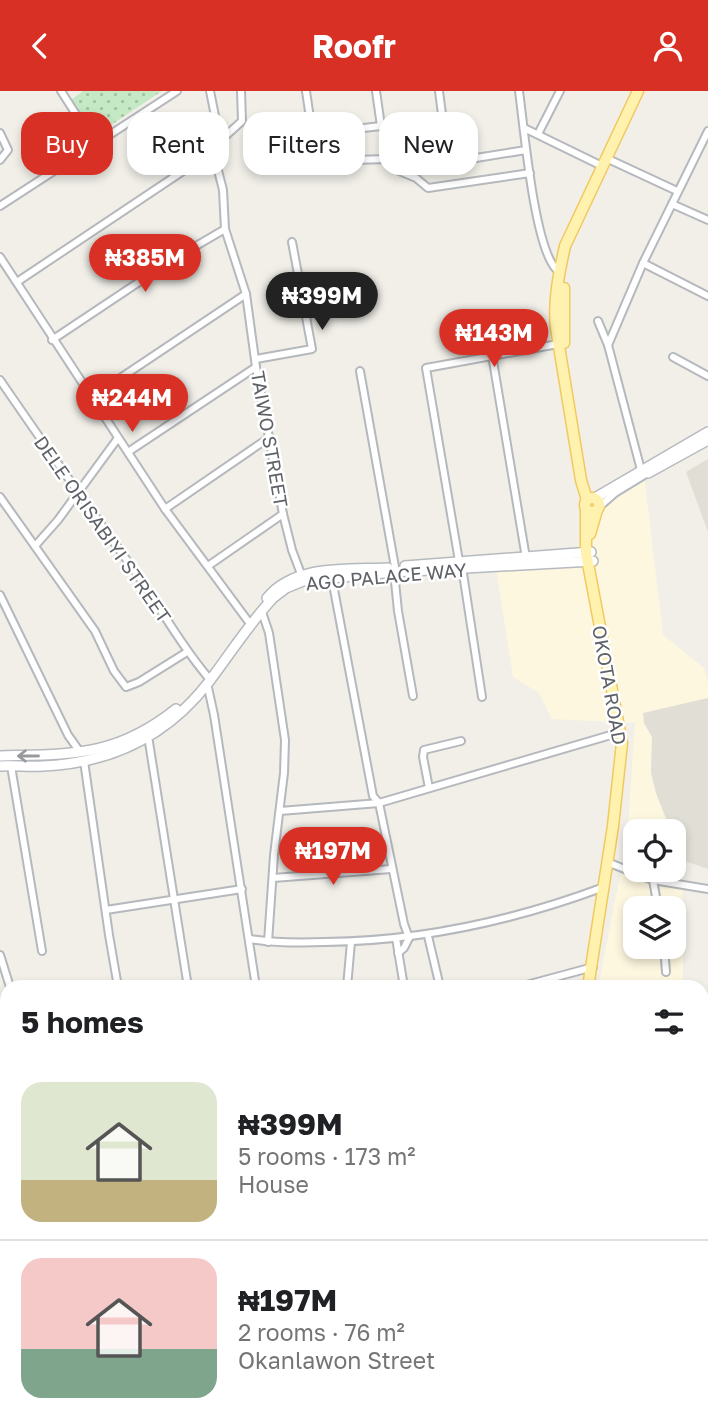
<!DOCTYPE html>
<html lang="en">
<head>
<meta charset="utf-8">
<style>
	:root { --surface:#fff; --page:#f2f2f2; --text:#202124; --muted:#757577; --line:#e0e0e0; --accent:#d93025 }
	body { margin:0; font-family:"Golos Text",sans-serif; background:var(--page); color:var(--text); height:100vh; display:flex; flex-direction:column; font-size:26px; white-space:nowrap }
	* { box-sizing:border-box; margin:0 }
	p { font-size:23px; color:var(--muted) }
	.icon { flex:none; width:38px; height:38px; fill:none; stroke:currentColor; stroke-width:2; stroke-linecap:round; stroke-linejoin:round }
	.map { position:relative; flex:1; overflow:hidden }
	.panel { position:absolute; left:0px; top:889px; width:709px; height:448px; display:flex; flex-direction:column; background:var(--surface); border-radius:21px 21px 0 0; box-shadow:0 4px 10px #0003 }
	.panel>* { flex:none }
	.top-card { position:absolute; left:21px; top:21px; width:667px; height:63px; display:flex; gap:14px }
	.controls { position:absolute; left:623px; top:728px; display:grid; gap:14px }
	.controls a { display:grid; place-items:center; width:63px; height:63px; border-radius:14px; background:var(--surface); box-shadow:0 4px 10px #0003; font-size:35px }
	.price { position:absolute; translate:-50% -60px; padding:0 16px; border-radius:24px; background:var(--accent); color:#fff; font-size:23px; line-height:46px; filter:drop-shadow(0 2px 4px #0008) }
	.price::after { content:''; position:absolute; left:50%; top:42px; width:21px; height:16px; margin-left:-10px; background:inherit; clip-path:polygon(0 0,100% 0,50% 100%) }
	.price.active { background:#222; color:#fff }
	ul { padding:0; list-style:none }
	li { display:flex; align-items:center; gap:21px; height:175px; padding:0 21px }
	li+li { border-top:2px solid var(--line) }
	li span { display:grid; place-items:center; flex:none; width:196px; height:140px; border-radius:21px; color:#555 }
	li>.icon { margin-inline-start:auto }
	span .icon { width:84px; height:84px; fill:#fffc; stroke-width:1 }
	li b { font-size:30px }
	h2 { display:flex; justify-content:space-between; align-items:center; height:84px; padding:0 21px; font-size:30px }
	.tag { padding:0 24px; border-radius:21px; background:var(--surface); box-shadow:0 4px 10px #0003; font-size:24px; line-height:63px }
	.tag.active { background:var(--accent); color:#fff }
	header { display:flex; justify-content:space-between; align-items:center; height:91px; padding:0 21px; background:var(--accent); color:#fff; font-size:32px; font-weight:700 }
	.map>svg:first-child { display:block }
	.commercial { fill:#fef7e0; fill-rule:evenodd }
	.industrial { fill:url(#industrial-furrows) }
	.education { fill:#e1ded6 }
	.grass { fill:url(#grass-dots) }
	.wetland { fill:url(#wetland-marsh) }
	.lines { fill:none; stroke-linecap:round; stroke-linejoin:round }
	.stream { stroke:#aadaff; stroke-width:2 }
	.street-casing { stroke:#b5b8bc; stroke-width:10 }
	.secondary-casing { stroke:#b6babf; stroke-width:12 }
	.primary-casing { stroke:#f2c960; stroke-width:13 }
	.highway-casing { stroke:#f9ab00; stroke-width:14 }
	.street { stroke:#fff; stroke-width:6 }
	.secondary { stroke:#fff; stroke-width:9 }
	.primary { stroke:#fff2af; stroke-width:10 }
	.highway { stroke:#fde293; stroke-width:10 }
	.primary-bridge-casing { stroke:#f2c960; stroke-width:13; stroke-linecap:butt }
	.primary-bridge { stroke:#fff2af; stroke-width:10 }
	.oneway { stroke:#979a9d }
	.labels { text-anchor:middle; dominant-baseline:central; stroke-width:5; stroke-linejoin:round; paint-order:stroke }
	.street-label { font-size:19px; fill:#5f6368; stroke:#fff }
</style>
</head>
<body>
<header><svg class="icon" aria-label="back" viewBox="0 0 24 24"><path d="M15 5l-7 7 7 7"/></svg>Roofr<svg class="icon" aria-label="person" viewBox="0 0 24 24"><circle cx="12" cy="8" r="4"/><path d="M4 21q1-7 8-7t8 7"/></svg></header>
<div class="map">
<svg width="708" height="1337" viewBox="0 0 708 1337">
	<defs>
		<pattern id="industrial-furrows" width="10" height="10" patternUnits="userSpaceOnUse" patternTransform="scale(1.75)"><rect width="10" height="10" fill="#e0deda"/><path d="M-1 1l2-2M0 10L10 0M9 11l2-2" fill="none" stroke="#b9b8b5"/></pattern>
		<pattern id="grass-dots" width="8" height="8" patternUnits="userSpaceOnUse" patternTransform="scale(1.75)"><rect width="8" height="8" fill="#c5e8c5"/><path d="M2 2h.1M6 6h.1" fill="none" stroke="#a3c0a4" stroke-width="1.8" stroke-linecap="round"/></pattern>
		<pattern id="wetland-marsh" width="20" height="14" patternUnits="userSpaceOnUse" patternTransform="scale(1.75)"><rect width="20" height="14" fill="#c5e8c5"/><path d="M1 5h8M5 5V1M11 12h8M15 12V8" fill="none" stroke="#a3c0a4"/></pattern>
	</defs>
	<rect width="100%" height="100%" fill="#f1efe8"/>
	<!-- commercial -->
	<path class="commercial" d="M644,383L663,544L704,577L708,592V607L644,622V632L652,646L651,682L656,702L671,740H635V779H674V748L682,769L683,883L681,896H598L627,750L635,632L552,628L539,602L513,586L495,470L578,456L596,419ZM635,817H674V856H635Z"/>
	<!-- industrial -->
	<polygon class="industrial" points="702,1126 708,1144 708,1210 702,1214"/>
	<!-- education -->
	<g class="education">
		<polygon points="708,368 708,441 686,381"/>
		<polygon points="708,607 708,778 682,769 674,748 674,740 671,740 656,702 651,682 652,646 644,632 643,622"/>
	</g>
	<!-- grass -->
	<polygon class="grass" points="83,0 162,0 96,44 71,9"/>
	<!-- wetland -->
	<polygon class="wetland" points="413,1330 472,1330 472,1337 412,1337"/>
	<g class="lines">
		<!-- stream -->
		<g class="stream">
			<polyline points="702,987 708,972"/>
			<polyline points="702,1078 708,1079"/>
			<polyline points="702,1286 708,1280"/>
			<polyline points="644,1330 647,1337"/>
			<polyline points="419,1337 419,1330"/>
		</g>
		<defs>
			<g id="street">
				<polyline points="61,0 95,53"/>
				<polyline points="210,0 220,50"/>
				<polyline points="241,0 242,30 220,50 213,60 223,99 225,138 246,203 256,276 283,423 292,459 301,483"/>
				<polyline points="306,0 316,68"/>
				<polyline points="376,0 381,35"/>
				<polyline points="439,0 446,54 452,69 476,67 526,59"/>
				<path d="M519,0C524,36 534,155 556,178L560,176"/>
				<polyline points="524,37 602,75"/>
				<polyline points="0,42 8,59 0,69"/>
				<path d="M312,43L381,35C398,46 425,37 443,34"/>
				<polyline points="538,43 560,0"/>
				<polyline points="606,67 677,100"/>
				<polyline points="354,69 387,68 399,80 416,87 428,97 530,82"/>
				<polyline points="672,113 708,129"/>
				<polyline points="0,115 177,0"/>
				<polyline points="0,166 165,418 248,530"/>
				<polyline points="643,172 708,205"/>
				<polyline points="17,191 213,60"/>
				<polyline points="598,230 608,254"/>
				<polyline points="52,249 172,169 225,138"/>
				<polyline points="492,264 526,467"/>
				<polyline points="673,266 708,285"/>
				<polyline points="256,268 312,258 292,151"/>
				<polyline points="360,280 395,476"/>
				<path d="M0,289C44,353 88,416 134,479C159,514 179,552 207,585"/>
				<polyline points="92,306 246,203"/>
				<polyline points="128,361 256,276"/>
				<polyline points="641,379 608,254 643,172 708,40"/>
				<polyline points="0,406 95,540 114,580 126,596 139,591 187,561"/>
				<polyline points="599,416 615,402 646,383"/>
				<polyline points="165,418 270,346"/>
				<polyline points="35,455 58,429 118,347"/>
				<polyline points="459,470 426,277 558,253"/>
				<polyline points="208,475 283,423"/>
				<polyline points="462,476 482,606"/>
				<polyline points="394,481 398,520 413,605"/>
				<polyline points="332,488 373,705 379,712 404,833 409,847"/>
				<polyline points="0,504 68,644 80,661"/>
				<polyline points="262,521 269,542 285,649 284,682 274,764 268,851"/>
				<polyline points="207,592 214,624 256,896"/>
				<polyline points="148,645 188,896"/>
				<polyline points="84,670 109,844 118,896"/>
				<polyline points="11,675 42,860"/>
				<polyline points="429,697 423,666 424,659 461,650"/>
				<polyline points="280,720 379,712 621,641"/>
				<polyline points="612,773 653,789 708,798"/>
				<polyline points="273,787 391,778"/>
				<polyline points="653,789 658,817"/>
				<polyline points="106,819 242,798"/>
				<polyline points="428,845 440,896"/>
				<polyline points="396,847 404,896"/>
				<path d="M250,848C275,852 299,852 325,851C422,850 513,830 604,796"/>
				<polyline points="664,856 666,881"/>
				<polyline points="398,862 404,857 409,847"/>
				<polyline points="0,864 10,896"/>
				<polyline points="106,896 118,894"/>
				<polyline points="347,896 351,851"/>
				<polyline points="519,896 593,876"/>
				<polyline points="702,1005 708,987"/>
				<polyline points="0,1070 7,1092"/>
				<polyline points="0,1140 7,1137"/>
				<polyline points="0,1274 7,1295"/>
				<polyline points="19,1330 21,1337"/>
				<polyline points="90,1330 92,1337"/>
				<polyline points="162,1330 164,1337"/>
				<polyline points="272,1330 273,1337"/>
				<polyline points="341,1330 345,1337"/>
				<polyline points="205,1337 206,1330"/>
				<polyline points="368,1337 400,1333"/>
			</g>
			<g id="secondary">
				<polyline points="648,382 708,349"/>
				<polyline points="595,407 708,341"/>
				<polyline points="405,475 591,461"/>
				<path d="M267,507C295,473 347,479 388,477"/>
				<path d="M0,665C72,663 116,666 176,618"/>
				<path d="M0,675C14,674 28,676 43,675C111,672 166,646 208,592C230,563 249,533 273,507L286,497L303,490L394,481L593,470"/>
			</g>
			<g id="primary">
				<polyline points="564,197 564,252"/>
				<circle cx="592" cy="414" r="7"/>
				<path d="M587,409L581,389L556,237C553,210 559,182 565,155L638,0"/>
				<polyline points="586,418 586,462 622,652 613,735 588,896"/>
				<polyline points="590,443 597,419"/>
				<polyline points="702,1222 708,1218"/>
				<polyline points="702,1258 708,1253"/>
				<polyline points="500,1330 502,1337"/>
				<polyline points="510,1330 512,1337"/>
				<polyline points="531,1330 544,1337"/>
				<polyline points="575,1337 585,1330"/>
				<polyline points="619,1337 625,1330"/>
			</g>
			<g id="highway">
				<polyline points="702,1232 708,1227"/>
				<polyline points="702,1249 708,1244"/>
				<polyline points="590,1337 597,1330"/>
			</g>
		</defs>
		<!-- street casing -->
		<use href="#street" class="street-casing"/>
		<!-- secondary casing -->
		<use href="#secondary" class="secondary-casing"/>
		<!-- primary casing -->
		<use href="#primary" class="primary-casing"/>
		<!-- highway casing -->
		<use href="#highway" class="highway-casing"/>
		<!-- street -->
		<use href="#street" class="street"/>
		<!-- secondary -->
		<use href="#secondary" class="secondary"/>
		<!-- primary -->
		<use href="#primary" class="primary"/>
		<!-- highway -->
		<use href="#highway" class="highway"/>
		<defs>
			<polyline id="primary-bridge" points="608,1330 614,1337"/>
		</defs>
		<!-- primary-bridge casing -->
		<use href="#primary-bridge" class="primary-bridge-casing"/>
		<!-- primary-bridge -->
		<use href="#primary-bridge" class="primary-bridge"/>
	</g>
	<!-- one-way arrows -->
	<defs><path id="oneway-shaft" d="M-6 0H5M1.5-3L5.5 0L1.5 3" fill="none" stroke-width="1.6" stroke-linecap="round" stroke-linejoin="round" transform="scale(1.75)"/></defs>
	<use class="oneway" href="#oneway-shaft" transform="translate(28 665) rotate(180)"/>
	<g class="labels">
		<!-- street labels -->
		<g class="street-label">
			<text transform="translate(270 348) rotate(80)">TAIWO STREET</text>
			<text transform="translate(103 438) rotate(55)">DELE ORISABIYI STREET</text>
			<text transform="translate(386 485) rotate(-5)">AGO PALACE WAY</text>
			<text transform="translate(610 594) rotate(80)">OKOTA ROAD</text>
		</g>
	</g>
</svg>
<div class="controls">
<a><svg class="icon" aria-label="locate" viewBox="0 0 24 24"><circle cx="12" cy="12" r="6"/><path d="M12 2v4M12 18v4M2 12h4M18 12h4"/></svg></a>
<a><svg class="icon" aria-label="layers" viewBox="0 0 24 24"><path d="M12 4l9 5-9 5-9-5zM3 14l9 5 9-5"/></svg></a>
</div>
<b class="price" style="left:145px;top:203px">₦385M</b>
<b class="price active" style="left:322px;top:241px">₦399M</b>
<b class="price" style="left:494px;top:278px">₦143M</b>
<b class="price" style="left:132px;top:343px">₦244M</b>
<b class="price" style="left:333px;top:796px">₦197M</b>
<div class="top-card">
<a class="tag active">Buy</a>
<a class="tag">Rent</a>
<a class="tag">Filters</a>
<a class="tag">New</a>
</div>
<section class="panel">
<h2>5 homes<svg class="icon" aria-label="filters" viewBox="0 0 24 24"><path d="M4 7h16M4 17h16"/><circle cx="9" cy="7" r="2"/><circle cx="15" cy="17" r="2"/></svg></h2>
<ul>
<li><span style="background:linear-gradient(#dfe7d0 70%,#c2b280 0)"><svg class="icon" aria-label="home" viewBox="0 0 24 24"><path d="M3 11l9-7 9 7M6 9v11h12V9"/></svg></span><div><b>₦399M</b><p>5 rooms · 173 m²</p><p>House</p></div></li>
<li><span style="background:linear-gradient(#f6c9c9 65%,#7fa58c 0)"><svg class="icon" aria-label="home" viewBox="0 0 24 24"><path d="M3 11l9-7 9 7M6 9v11h12V9"/></svg></span><div><b>₦197M</b><p>2 rooms · 76 m²</p><p>Okanlawon Street</p></div></li>
</ul>
</section>
</div>
</body>
</html>
